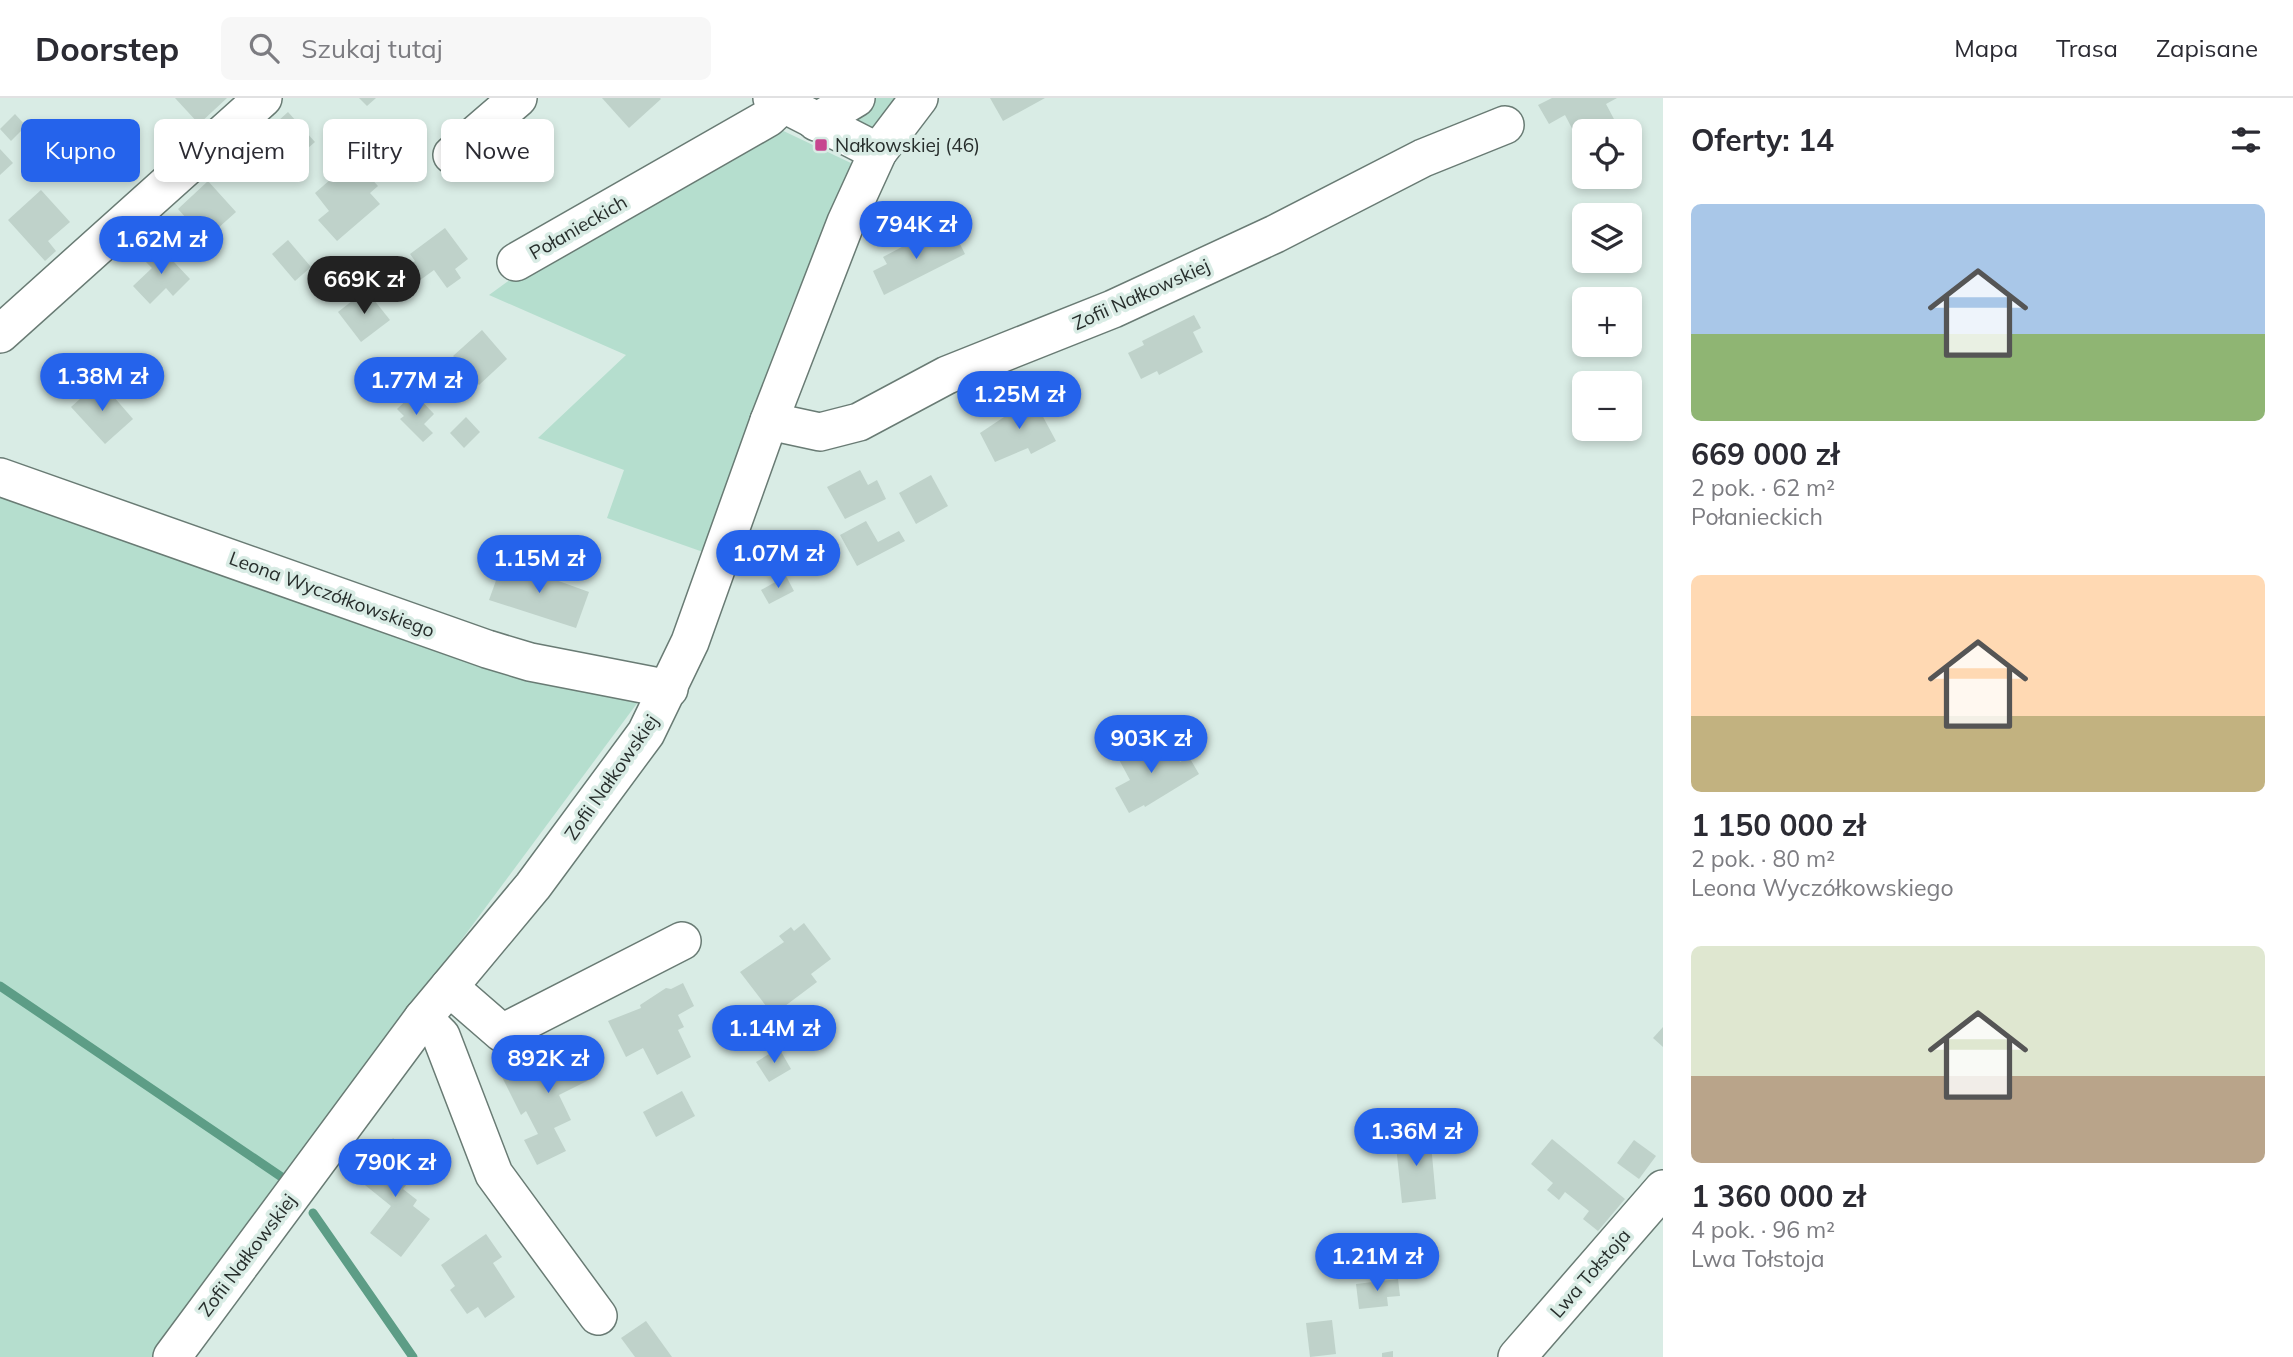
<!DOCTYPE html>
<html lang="pl">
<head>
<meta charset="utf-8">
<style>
	:root { --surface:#fff; --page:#f7f7f7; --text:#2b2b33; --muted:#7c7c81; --line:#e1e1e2; --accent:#2563eb }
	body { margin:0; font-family:Mulish,sans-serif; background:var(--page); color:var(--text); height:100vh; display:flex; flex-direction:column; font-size:26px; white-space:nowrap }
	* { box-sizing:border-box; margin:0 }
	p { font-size:23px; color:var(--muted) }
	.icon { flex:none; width:38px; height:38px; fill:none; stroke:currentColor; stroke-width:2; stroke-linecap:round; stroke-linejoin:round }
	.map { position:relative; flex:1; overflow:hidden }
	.panel { display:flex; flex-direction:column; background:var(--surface); width:630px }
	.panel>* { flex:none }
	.top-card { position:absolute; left:21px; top:21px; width:665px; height:63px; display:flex; gap:14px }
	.controls { position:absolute; left:1572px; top:21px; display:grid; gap:14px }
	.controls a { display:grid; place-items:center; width:70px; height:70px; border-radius:10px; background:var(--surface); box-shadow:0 4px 10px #0003; font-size:35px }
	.price { position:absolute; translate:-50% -60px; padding:0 16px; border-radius:24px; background:var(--accent); color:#fff; font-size:23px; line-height:46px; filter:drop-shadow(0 2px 4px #0008) }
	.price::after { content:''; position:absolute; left:50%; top:42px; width:21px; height:16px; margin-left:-10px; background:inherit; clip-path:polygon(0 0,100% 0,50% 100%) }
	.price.active { background:#222; color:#fff }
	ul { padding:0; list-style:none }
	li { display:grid; align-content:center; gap:14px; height:371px; padding:0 28px }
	li span { display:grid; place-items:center; height:217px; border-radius:10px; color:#555 }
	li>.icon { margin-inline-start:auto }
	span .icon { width:126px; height:126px; fill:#fffc; stroke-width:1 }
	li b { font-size:30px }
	h2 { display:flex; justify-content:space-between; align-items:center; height:84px; padding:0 28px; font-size:30px }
	.pill { padding:0 24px; border-radius:10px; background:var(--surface); box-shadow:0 4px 10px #0003; font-size:24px; line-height:63px }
	.pill.active { background:var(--accent); color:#fff }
	header { display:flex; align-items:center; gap:42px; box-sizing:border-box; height:98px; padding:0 35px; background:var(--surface); border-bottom:2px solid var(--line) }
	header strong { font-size:33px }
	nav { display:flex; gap:38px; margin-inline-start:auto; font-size:24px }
	.search { width:490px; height:63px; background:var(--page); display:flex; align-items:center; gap:18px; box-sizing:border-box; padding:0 24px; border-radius:10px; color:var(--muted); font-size:26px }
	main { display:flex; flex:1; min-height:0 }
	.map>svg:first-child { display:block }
	.green { fill:#b5dece }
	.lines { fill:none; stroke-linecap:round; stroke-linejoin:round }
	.stream { stroke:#5d9d86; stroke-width:9 }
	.building { fill:#bfd2ca }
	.minor-casing { stroke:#697b74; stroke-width:40 }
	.minor { stroke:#fff; stroke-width:37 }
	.poi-dot { fill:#c7468f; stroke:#d9ece5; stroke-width:2.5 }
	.labels { text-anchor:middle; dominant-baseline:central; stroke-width:7; stroke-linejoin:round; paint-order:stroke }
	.poi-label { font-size:19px; fill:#272e2c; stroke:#d9ece5; text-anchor:start }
	.street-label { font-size:19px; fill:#272e2c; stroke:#d9ece5 }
</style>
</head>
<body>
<header>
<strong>Doorstep</strong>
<div class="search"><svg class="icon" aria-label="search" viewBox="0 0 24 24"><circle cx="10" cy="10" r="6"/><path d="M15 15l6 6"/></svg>Szukaj tutaj</div>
<nav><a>Mapa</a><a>Trasa</a><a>Zapisane</a></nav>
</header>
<main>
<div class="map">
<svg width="1663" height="1259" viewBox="0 0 1663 1259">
	<rect width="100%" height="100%" fill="#d9ece5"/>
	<!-- green -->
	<g class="green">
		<polygon points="870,0 902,0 875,33 858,27 853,17"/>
		<polygon points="773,28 853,66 791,210 703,454 607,420 624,372 538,340 626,257 489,197 533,165"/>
		<polygon points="0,395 641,600 152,1259 0,1259"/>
	</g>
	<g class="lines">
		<!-- stream -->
		<g class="stream">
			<polyline points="0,888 286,1082"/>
			<polyline points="313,1115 413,1259"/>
		</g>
	</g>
	<!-- building -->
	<g class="building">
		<polygon points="175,0 227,0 199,26"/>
		<polygon points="359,0 376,0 367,8"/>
		<polygon points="602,0 660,0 661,1 629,30"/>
		<polygon points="990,0 1045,0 1003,23"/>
		<polygon points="1552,0 1617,0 1606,6 1615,23 1602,29 1602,33 1584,33 1584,39 1578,42 1565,17 1549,26 1538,7"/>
		<polygon points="288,14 315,44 285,70 282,67 262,84 242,62 262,44 258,41"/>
		<polygon points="15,16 26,28 11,43 0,31"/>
		<polygon points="0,51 13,65 0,77"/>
		<polygon points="347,67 360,82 367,76 378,88 370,95 380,106 337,143 318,122 329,113 315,95"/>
		<polygon points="208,83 236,114 217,131 223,137 214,145 208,139 205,141 178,111"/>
		<polygon points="41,92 70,124 48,143 56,153 45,163 8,122"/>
		<polygon points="445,130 468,161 455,171 461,180 447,190 434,172 412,188 402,173 415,163 410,156"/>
		<polygon points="930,134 937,147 956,138 965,156 884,197 873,173 887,166 883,159"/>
		<polygon points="288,142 311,169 295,183 272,156"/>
		<polygon points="158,147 190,181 173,198 166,190 150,206 133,188 152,170 143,161"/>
		<polygon points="366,192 390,222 361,244 338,214"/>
		<polygon points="1194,217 1201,230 1193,234 1203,254 1159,277 1157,273 1141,281 1128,255 1144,247 1142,243"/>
		<polygon points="482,232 507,261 479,287 473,280 466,286 457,276 464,270 453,258"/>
		<polygon points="100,283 133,321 105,346 71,309"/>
		<polygon points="414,295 434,316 424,326 433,335 423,344 400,321 404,318 397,311"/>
		<polygon points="1032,297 1040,304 1041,315 1056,343 1031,356 1028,350 995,364 980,335 1010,315 1007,310"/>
		<polygon points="466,319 480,334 464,350 450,335"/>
		<polygon points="860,372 868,387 877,382 886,401 845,421 827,389"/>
		<polygon points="931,377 948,408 916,426 899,395"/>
		<polygon points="866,423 878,444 899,433 905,443 857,468 840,437"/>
		<polygon points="503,463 589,494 576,530 489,502"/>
		<polygon points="786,478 794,493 769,506 761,492"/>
		<polygon points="1144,641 1154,659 1172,648 1180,664 1189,659 1199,676 1145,709 1144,707 1129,715 1115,690 1130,682 1116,656"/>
		<polygon points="804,825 831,861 811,876 817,884 773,917 740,874 784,844 779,838 791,829 794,833"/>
		<polygon points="683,885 694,908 678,917 684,929 678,932 691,959 657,977 643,950 626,959 608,923 641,910 640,907 666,890 671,891"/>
		<polygon points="1663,929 1663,949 1653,940"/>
		<polygon points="577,942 595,979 559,997 571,1022 554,1030 566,1053 537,1067 524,1042 538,1036 526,1013 521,1017 502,979"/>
		<polygon points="779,950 791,971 769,984 756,964"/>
		<polygon points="682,993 695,1018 656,1039 643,1014"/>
		<polygon points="1430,1035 1436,1101 1402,1105 1395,1038"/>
		<polygon points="393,1040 406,1051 402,1056 420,1069 403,1091 417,1102 413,1108 430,1121 401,1159 370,1135 391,1108 360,1083"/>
		<polygon points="1552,1041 1625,1101 1598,1133 1583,1121 1589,1113 1565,1094 1559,1102 1547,1092 1553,1085 1531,1066"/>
		<polygon points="1634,1042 1656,1058 1639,1081 1617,1065"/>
		<polygon points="486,1136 502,1159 493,1165 515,1199 485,1220 478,1209 467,1216 450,1192 455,1188 441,1167"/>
		<polygon points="1398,1181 1400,1198 1387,1199 1388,1208 1359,1211 1356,1186"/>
		<polygon points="1332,1222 1336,1256 1310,1259 1306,1225"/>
		<polygon points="646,1223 672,1259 635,1259 621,1240"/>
		<polygon points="1393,1253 1393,1259 1382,1259 1382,1255"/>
	</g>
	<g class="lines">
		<defs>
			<g id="minor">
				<polyline points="772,0 878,54"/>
				<polyline points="816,24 856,0"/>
				<polyline points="452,57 518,0"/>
				<polyline points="516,164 768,20 783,6"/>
				<polyline points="0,236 263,0"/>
				<polyline points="769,323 820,334 859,324 947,277 1113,211 1275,136 1423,60 1505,27"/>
				<polyline points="0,379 487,551 530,564 669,591"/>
				<polyline points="449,889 502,935 682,843"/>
				<polyline points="423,920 441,938 494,1076 598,1218"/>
				<polyline points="172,1259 423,920 533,788 646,635 690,544 769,323 846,124 878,54 919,0"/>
				<polyline points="1517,1259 1663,1091"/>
			</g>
		</defs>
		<!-- minor casing -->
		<use href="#minor" class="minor-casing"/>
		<!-- minor -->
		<use href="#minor" class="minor"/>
	</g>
	<!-- markers -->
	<rect class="poi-dot" x="814" y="40" width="14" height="14" rx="3.5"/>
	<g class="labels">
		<!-- poi labels -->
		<g class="poi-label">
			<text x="835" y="47">Nałkowskiej (46)</text>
		</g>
		<!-- street labels -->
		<g class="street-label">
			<text transform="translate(578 129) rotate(-30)">Połanieckich</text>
			<text transform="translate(1141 196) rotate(-24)">Zofii Nałkowskiej</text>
			<text transform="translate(332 496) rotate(20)">Leona Wyczółkowskiego</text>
			<text transform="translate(611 679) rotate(-55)">Zofii Nałkowskiej</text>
			<text transform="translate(247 1157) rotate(-53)">Zofii Nałkowskiej</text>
			<text transform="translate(1590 1175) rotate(-49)">Lwa Tołstoja</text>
		</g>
	</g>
</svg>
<div class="controls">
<a><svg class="icon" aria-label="locate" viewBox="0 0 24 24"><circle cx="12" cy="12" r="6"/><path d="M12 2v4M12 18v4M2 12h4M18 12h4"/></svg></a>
<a><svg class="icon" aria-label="layers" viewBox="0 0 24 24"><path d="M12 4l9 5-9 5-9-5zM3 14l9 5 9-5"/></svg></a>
<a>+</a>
<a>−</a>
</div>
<b class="price" style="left:916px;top:163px">794K zł</b>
<b class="price" style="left:161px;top:178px">1.62M zł</b>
<b class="price active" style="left:364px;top:218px">669K zł</b>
<b class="price" style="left:102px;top:315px">1.38M zł</b>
<b class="price" style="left:416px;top:319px">1.77M zł</b>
<b class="price" style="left:1019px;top:333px">1.25M zł</b>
<b class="price" style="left:778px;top:492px">1.07M zł</b>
<b class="price" style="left:539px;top:497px">1.15M zł</b>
<b class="price" style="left:1151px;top:677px">903K zł</b>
<b class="price" style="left:774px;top:967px">1.14M zł</b>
<b class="price" style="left:548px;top:997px">892K zł</b>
<b class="price" style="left:1416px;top:1070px">1.36M zł</b>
<b class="price" style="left:395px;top:1101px">790K zł</b>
<b class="price" style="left:1377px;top:1195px">1.21M zł</b>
<div class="top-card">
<a class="pill active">Kupno</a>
<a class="pill">Wynajem</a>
<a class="pill">Filtry</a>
<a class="pill">Nowe</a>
</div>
</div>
<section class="panel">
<h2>Oferty: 14<svg class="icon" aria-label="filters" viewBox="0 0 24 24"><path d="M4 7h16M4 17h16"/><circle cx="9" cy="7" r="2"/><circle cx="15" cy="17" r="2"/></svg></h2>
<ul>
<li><span style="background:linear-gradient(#a9c7e8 60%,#8fb573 0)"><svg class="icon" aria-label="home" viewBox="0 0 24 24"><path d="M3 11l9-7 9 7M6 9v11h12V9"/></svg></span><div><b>669 000 zł</b><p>2 pok. · 62 m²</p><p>Połanieckich</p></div></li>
<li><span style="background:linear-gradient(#ffd9b3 65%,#c2b280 0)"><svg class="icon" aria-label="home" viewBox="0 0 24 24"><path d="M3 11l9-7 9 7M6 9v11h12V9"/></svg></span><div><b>1 150 000 zł</b><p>2 pok. · 80 m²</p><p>Leona Wyczółkowskiego</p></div></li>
<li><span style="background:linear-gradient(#dfe7d0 60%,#b9a48a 0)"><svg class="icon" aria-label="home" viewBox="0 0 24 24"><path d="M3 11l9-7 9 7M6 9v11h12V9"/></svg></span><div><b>1 360 000 zł</b><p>4 pok. · 96 m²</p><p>Lwa Tołstoja</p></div></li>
</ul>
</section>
</main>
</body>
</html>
